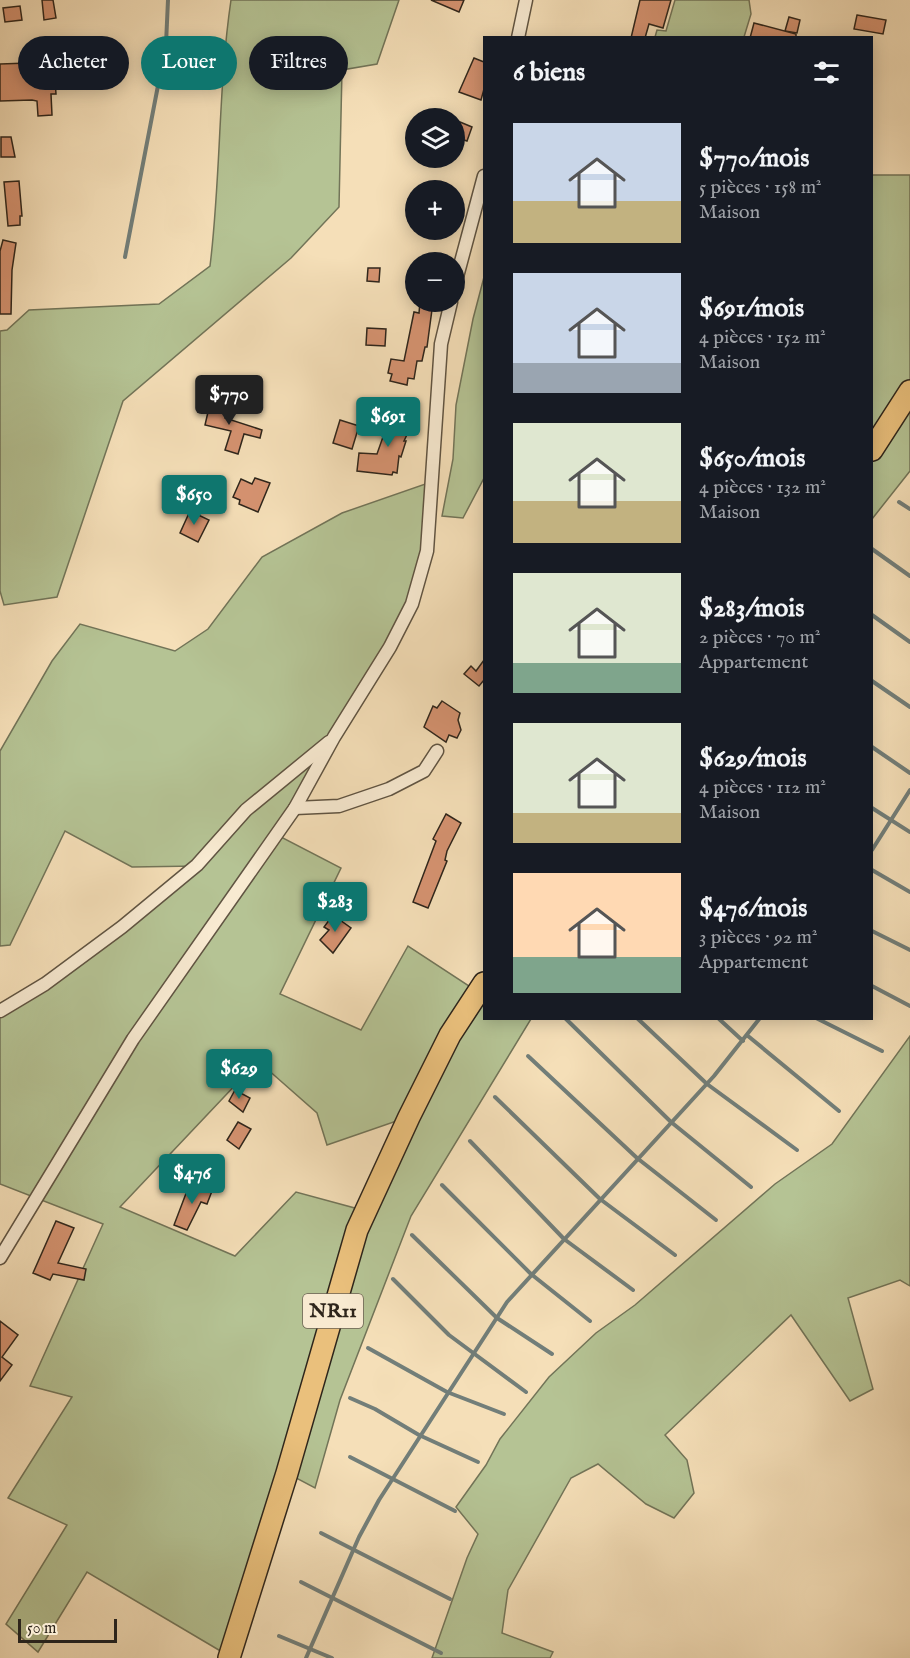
<!DOCTYPE html>
<html lang="fr">
<head>
<meta charset="utf-8">
<style>
	:root { --surface:#171b24; --page:#242831; --text:#f1f3f6; --muted:#9ea1a6; --accent:#0f766e }
	body { margin:0; font-family:"IM FELL English",serif; background:var(--page); color:var(--text); height:100vh; display:flex; flex-direction:column; font-size:22px; white-space:nowrap }
	* { box-sizing:border-box; margin:0 }
	p { font-size:20px; color:var(--muted) }
	.icon { flex:none; width:33px; height:33px; fill:none; stroke:currentColor; stroke-width:2; stroke-linecap:round; stroke-linejoin:round }
	.map { position:relative; flex:1; overflow:hidden }
	.side { position:absolute; left:483px; top:36px; width:390px; height:984px; display:flex; flex-direction:column; background:var(--surface); border-radius:0px; box-shadow:0 3px 15px #0003 }
	.side>* { flex:none }
	.banner { position:absolute; left:18px; top:36px; width:375px; height:54px; display:flex; gap:12px }
	.fabs { position:absolute; left:405px; top:108px; display:grid; gap:12px }
	.fabs a { display:grid; place-items:center; width:60px; height:60px; border-radius:50%; background:var(--surface); box-shadow:0 3px 15px #0003; font-size:30px }
	.scale { position:absolute; left:18px; bottom:15px; width:99px; box-sizing:border-box; padding-left:6px; border:3px solid #2e251b; border-top:0; font-size:16px; line-height:21px; white-space:nowrap; color:#2e251b; -webkit-text-stroke:4px #f8ead1; paint-order:stroke }
	.price { position:absolute; translate:-50% -51px; padding:0 14px; border-radius:6px; background:var(--accent); color:#fff; font-size:20px; line-height:39px; filter:drop-shadow(0 2px 3px #0008) }
	.price::after { content:''; position:absolute; left:50%; top:36px; width:18px; height:14px; margin-left:-9px; background:inherit; clip-path:polygon(0 0,100% 0,50% 100%) }
	.price.current { background:#222; color:#fff }
	ul { padding:0; list-style:none }
	li { display:flex; align-items:center; gap:18px; height:150px; padding:0 30px }
	li span { display:grid; place-items:center; flex:none; width:168px; height:120px; border-radius:0px; color:#555 }
	li>.icon { margin-inline-start:auto }
	span .icon { width:72px; height:72px; fill:#fffc; stroke-width:1 }
	li b { font-size:26px }
	h2 { display:flex; justify-content:space-between; align-items:center; height:72px; padding:0 30px; font-size:26px }
	.tag { padding:0 21px; border-radius:27px; background:var(--surface); box-shadow:0 3px 15px #0003; font-size:21px; line-height:54px }
	.tag.current { background:var(--accent); color:#fff }
	.map>svg:first-child { display:block }
	.green { fill:#b5c394; stroke:#727458; stroke-width:1.5; fill-rule:evenodd }
	.lines { fill:none; stroke-linecap:round; stroke-linejoin:round }
	.stream { stroke:#727e79; stroke-width:4 }
	.building { fill:#d69371; stroke:#2e251b; stroke-width:1.5 }
	.minor-casing { stroke:#605442; stroke-width:15 }
	.trunk-casing { stroke:#2e251b; stroke-width:24 }
	.minor { stroke:#f8ead1; stroke-width:12 }
	.trunk { stroke:#eac07c; stroke-width:21 }
	.labels { text-anchor:middle; dominant-baseline:central; stroke-width:6; stroke-linejoin:round; paint-order:stroke }
	.shield { fill:#f8ead1; stroke:#6b6052; stroke-width:1.5 }
	.shield-label { font-size:20px; font-weight:bold; fill:#2e251b }
</style>
</head>
<body>
<div class="map">
<svg width="910" height="1658" viewBox="0 0 910 1658">
	<rect width="100%" height="100%" fill="#f5dfb8"/>
	<filter id="stains"><feTurbulence type="fractalNoise" baseFrequency=".00333" numOctaves="4"/><feColorMatrix values="0 0 0 0 .2 0 0 0 0 .09 0 0 0 0 .02 0 0 0 .5 -.17"/></filter>
	<radialGradient id="worn" r=".72"><stop offset=".6" stop-color="#630" stop-opacity="0"/><stop offset="1" stop-color="#630" stop-opacity=".3"/></radialGradient>
	<!-- green -->
	<g class="green">
		<path d="M231,0H399L377,64L342,70L339,207L291,258L123,401L57,597L4,605L0,591V331L7,330L29,310L159,304L210,266C221,178 218,88 231,0Z"/>
		<polygon points="675,0 749,0 751,14 744,37 655,37 657,30 666,31"/>
		<polygon points="872,175 910,175 910,471 872,519"/>
		<polygon points="484,277 484,478 463,518 442,516 453,459 456,405 473,319"/>
		<path d="M431,482L427,551L412,604L277,835L341,868L280,994L361,1030L408,946L478,992L484,983V1018L531,1019L411,1216L340,1400L315,1488L287,1473L229,1656L87,1572L38,1652L6,1624L67,1525L8,1498L72,1397L30,1386L103,1224L0,1184V1011L196,866L132,867L65,831L10,945L0,946V751L52,661L80,624L175,651L208,629L262,557L342,513ZM258,1061L317,1113L327,1145L408,1117L366,1211L296,1192L235,1256L120,1207Z"/>
		<polygon points="910,1036 910,1286 900,1280 848,1298 873,1389 850,1401 791,1315 665,1435 687,1460 694,1493 674,1518 646,1504 598,1464 571,1478 508,1590 502,1633 553,1652 550,1658 432,1658 467,1558 478,1534 456,1507 486,1465 500,1439 549,1377 596,1333 635,1305 775,1184 832,1144"/>
	</g>
	<g class="lines">
		<!-- stream -->
		<g class="stream">
			<polyline points="125,257 166,44 168,0"/>
			<polyline points="899,502 910,509"/>
			<polyline points="872,549 910,576"/>
			<polyline points="872,615 910,642"/>
			<polyline points="872,681 910,707"/>
			<polyline points="872,747 910,773"/>
			<polyline points="872,808 910,832"/>
			<polyline points="872,850 910,790"/>
			<polyline points="872,870 910,892"/>
			<polyline points="872,931 910,950"/>
			<polyline points="872,986 910,1006"/>
			<polyline points="565,1018 671,1122 751,1187"/>
			<polyline points="637,1018 707,1084 797,1150"/>
			<polyline points="718,1018 743,1041"/>
			<polyline points="816,1018 882,1051"/>
			<polyline points="748,1036 839,1111"/>
			<polyline points="528,1056 637,1158 716,1220"/>
			<polyline points="495,1097 600,1199 675,1255"/>
			<polyline points="470,1141 564,1239 633,1290"/>
			<polyline points="442,1185 531,1274 590,1321"/>
			<polyline points="412,1235 497,1318 552,1354"/>
			<polyline points="393,1279 449,1335 526,1392"/>
			<polyline points="368,1348 447,1392 504,1414"/>
			<polyline points="350,1398 375,1409 419,1435 478,1462"/>
			<polyline points="350,1457 455,1511"/>
			<polyline points="321,1533 450,1599"/>
			<polyline points="301,1582 441,1653"/>
			<polyline points="279,1636 332,1658"/>
			<polyline points="306,1658 359,1537 379,1500 507,1302 714,1076 760,1018"/>
		</g>
	</g>
	<!-- building -->
	<g class="building">
		<polygon points="42,0 53,0 56,18 44,20"/>
		<polygon points="431,0 464,0 459,12"/>
		<polygon points="640,0 671,0 663,28 649,24 645,38 631,38"/>
		<polygon points="20,6 22,20 5,22 3,8"/>
		<polygon points="857,15 886,20 883,34 854,29"/>
		<polygon points="789,17 800,20 797,33 785,31"/>
		<polygon points="754,23 796,34 796,38 750,38"/>
		<polygon points="474,58 484,62 484,89 481,100 459,92"/>
		<polygon points="28,63 28,66 54,65 56,94 51,94 52,115 38,116 37,101 32,100 0,101 0,64"/>
		<polygon points="460,122 472,127 467,141 455,137"/>
		<polygon points="1,137 11,137 15,157 1,157"/>
		<polygon points="19,181 22,216 20,216 20,225 8,226 4,182"/>
		<polygon points="3,240 16,243 12,270 11,314 0,314 0,251"/>
		<polygon points="368,268 380,268 379,282 367,281"/>
		<polygon points="420,302 433,302 427,347 425,347 422,361 417,361 414,379 408,378 407,385 390,381 392,374 388,373 391,359 404,361 414,312 419,313"/>
		<polygon points="367,328 386,329 385,346 366,345"/>
		<polygon points="211,399 228,403 225,418 262,430 260,438 244,434 238,454 225,450 231,431 205,425"/>
		<polygon points="397,410 411,418 409,423 412,424 404,441 406,441 401,457 399,456 397,473 393,472 392,475 357,471 359,453 377,454 384,434"/>
		<polygon points="340,420 359,426 352,449 333,443"/>
		<polygon points="255,478 270,483 258,512 239,504 240,500 233,497 241,479 252,484"/>
		<polygon points="190,511 209,520 198,542 180,533"/>
		<polygon points="484,660 484,680 479,686 464,674 471,666 476,671"/>
		<polygon points="442,701 460,713 458,720 461,730 457,738 449,735 446,742 424,727 433,706 437,708"/>
		<polygon points="446,814 461,823 447,851 445,860 447,861 428,908 413,902 436,841 433,839"/>
		<polygon points="333,915 351,928 333,953 320,940 329,930 324,927"/>
		<polygon points="235,1090 250,1098 243,1112 229,1101"/>
		<polygon points="238,1122 251,1129 239,1149 227,1140"/>
		<polygon points="190,1183 212,1191 207,1204 201,1202 187,1230 174,1225"/>
		<polygon points="56,1221 74,1228 58,1263 86,1269 84,1280 53,1274 50,1280 33,1273"/>
		<polygon points="0,1321 18,1335 2,1357 12,1365 0,1381"/>
	</g>
	<g class="lines">
		<defs>
			<g id="minor">
				<polyline points="518,38 526,0"/>
				<polyline points="454,288 484,176"/>
				<polyline points="295,808 339,806 389,789 424,771 437,751"/>
				<polyline points="0,1011 45,984 122,927 197,865 246,810 329,742"/>
				<polyline points="0,1258 133,1039 295,808 334,737 390,647 412,604 427,551 441,344 451,302"/>
			</g>
			<g id="trunk">
				<polyline points="872,450 910,391"/>
				<polyline points="229,1658 287,1473 357,1230 409,1117 450,1035 484,983"/>
			</g>
		</defs>
		<!-- minor casing -->
		<use href="#minor" class="minor-casing"/>
		<!-- trunk casing -->
		<use href="#trunk" class="trunk-casing"/>
		<!-- minor -->
		<use href="#minor" class="minor"/>
		<!-- trunk -->
		<use href="#trunk" class="trunk"/>
	</g>
	<g class="labels">
		<!-- shield labels -->
		<rect class="shield" x="303" y="1294" width="60" height="34" rx="4.5"/>
		<g class="shield-label">
			<text x="333" y="1311">NR11</text>
		</g>
	</g>
	<rect width="100%" height="100%" filter="url(#stains)"/>
	<rect width="100%" height="100%" fill="url(#worn)"/>
</svg>
<div class="fabs">
<a><svg class="icon" aria-label="layers" viewBox="0 0 24 24"><path d="M12 4l9 5-9 5-9-5zM3 14l9 5 9-5"/></svg></a>
<a>+</a>
<a>−</a>
</div>
<div class="scale">50 m</div>
<b class="price current" style="left:229px;top:426px">$770</b>
<b class="price" style="left:388px;top:448px">$691</b>
<b class="price" style="left:194px;top:526px">$650</b>
<b class="price" style="left:335px;top:933px">$283</b>
<b class="price" style="left:239px;top:1100px">$629</b>
<b class="price" style="left:192px;top:1205px">$476</b>
<div class="banner">
<a class="tag">Acheter</a>
<a class="tag current">Louer</a>
<a class="tag">Filtres</a>
</div>
<section class="side">
<h2>6 biens<svg class="icon" aria-label="filters" viewBox="0 0 24 24"><path d="M4 7h16M4 17h16"/><circle cx="9" cy="7" r="2"/><circle cx="15" cy="17" r="2"/></svg></h2>
<ul>
<li><span style="background:linear-gradient(#c9d6e8 65%,#c2b280 0)"><svg class="icon" aria-label="home" viewBox="0 0 24 24"><path d="M3 11l9-7 9 7M6 9v11h12V9"/></svg></span><div><b>$770/mois</b><p>5 pièces · 158 m²</p><p>Maison</p></div></li>
<li><span style="background:linear-gradient(#c9d6e8 75%,#9aa5b1 0)"><svg class="icon" aria-label="home" viewBox="0 0 24 24"><path d="M3 11l9-7 9 7M6 9v11h12V9"/></svg></span><div><b>$691/mois</b><p>4 pièces · 152 m²</p><p>Maison</p></div></li>
<li><span style="background:linear-gradient(#dfe7d0 65%,#c2b280 0)"><svg class="icon" aria-label="home" viewBox="0 0 24 24"><path d="M3 11l9-7 9 7M6 9v11h12V9"/></svg></span><div><b>$650/mois</b><p>4 pièces · 132 m²</p><p>Maison</p></div></li>
<li><span style="background:linear-gradient(#dfe7d0 75%,#7fa58c 0)"><svg class="icon" aria-label="home" viewBox="0 0 24 24"><path d="M3 11l9-7 9 7M6 9v11h12V9"/></svg></span><div><b>$283/mois</b><p>2 pièces · 70 m²</p><p>Appartement</p></div></li>
<li><span style="background:linear-gradient(#dfe7d0 75%,#c2b280 0)"><svg class="icon" aria-label="home" viewBox="0 0 24 24"><path d="M3 11l9-7 9 7M6 9v11h12V9"/></svg></span><div><b>$629/mois</b><p>4 pièces · 112 m²</p><p>Maison</p></div></li>
<li><span style="background:linear-gradient(#ffd9b3 70%,#7fa58c 0)"><svg class="icon" aria-label="home" viewBox="0 0 24 24"><path d="M3 11l9-7 9 7M6 9v11h12V9"/></svg></span><div><b>$476/mois</b><p>3 pièces · 92 m²</p><p>Appartement</p></div></li>
</ul>
</section>
</div>
</body>
</html>
